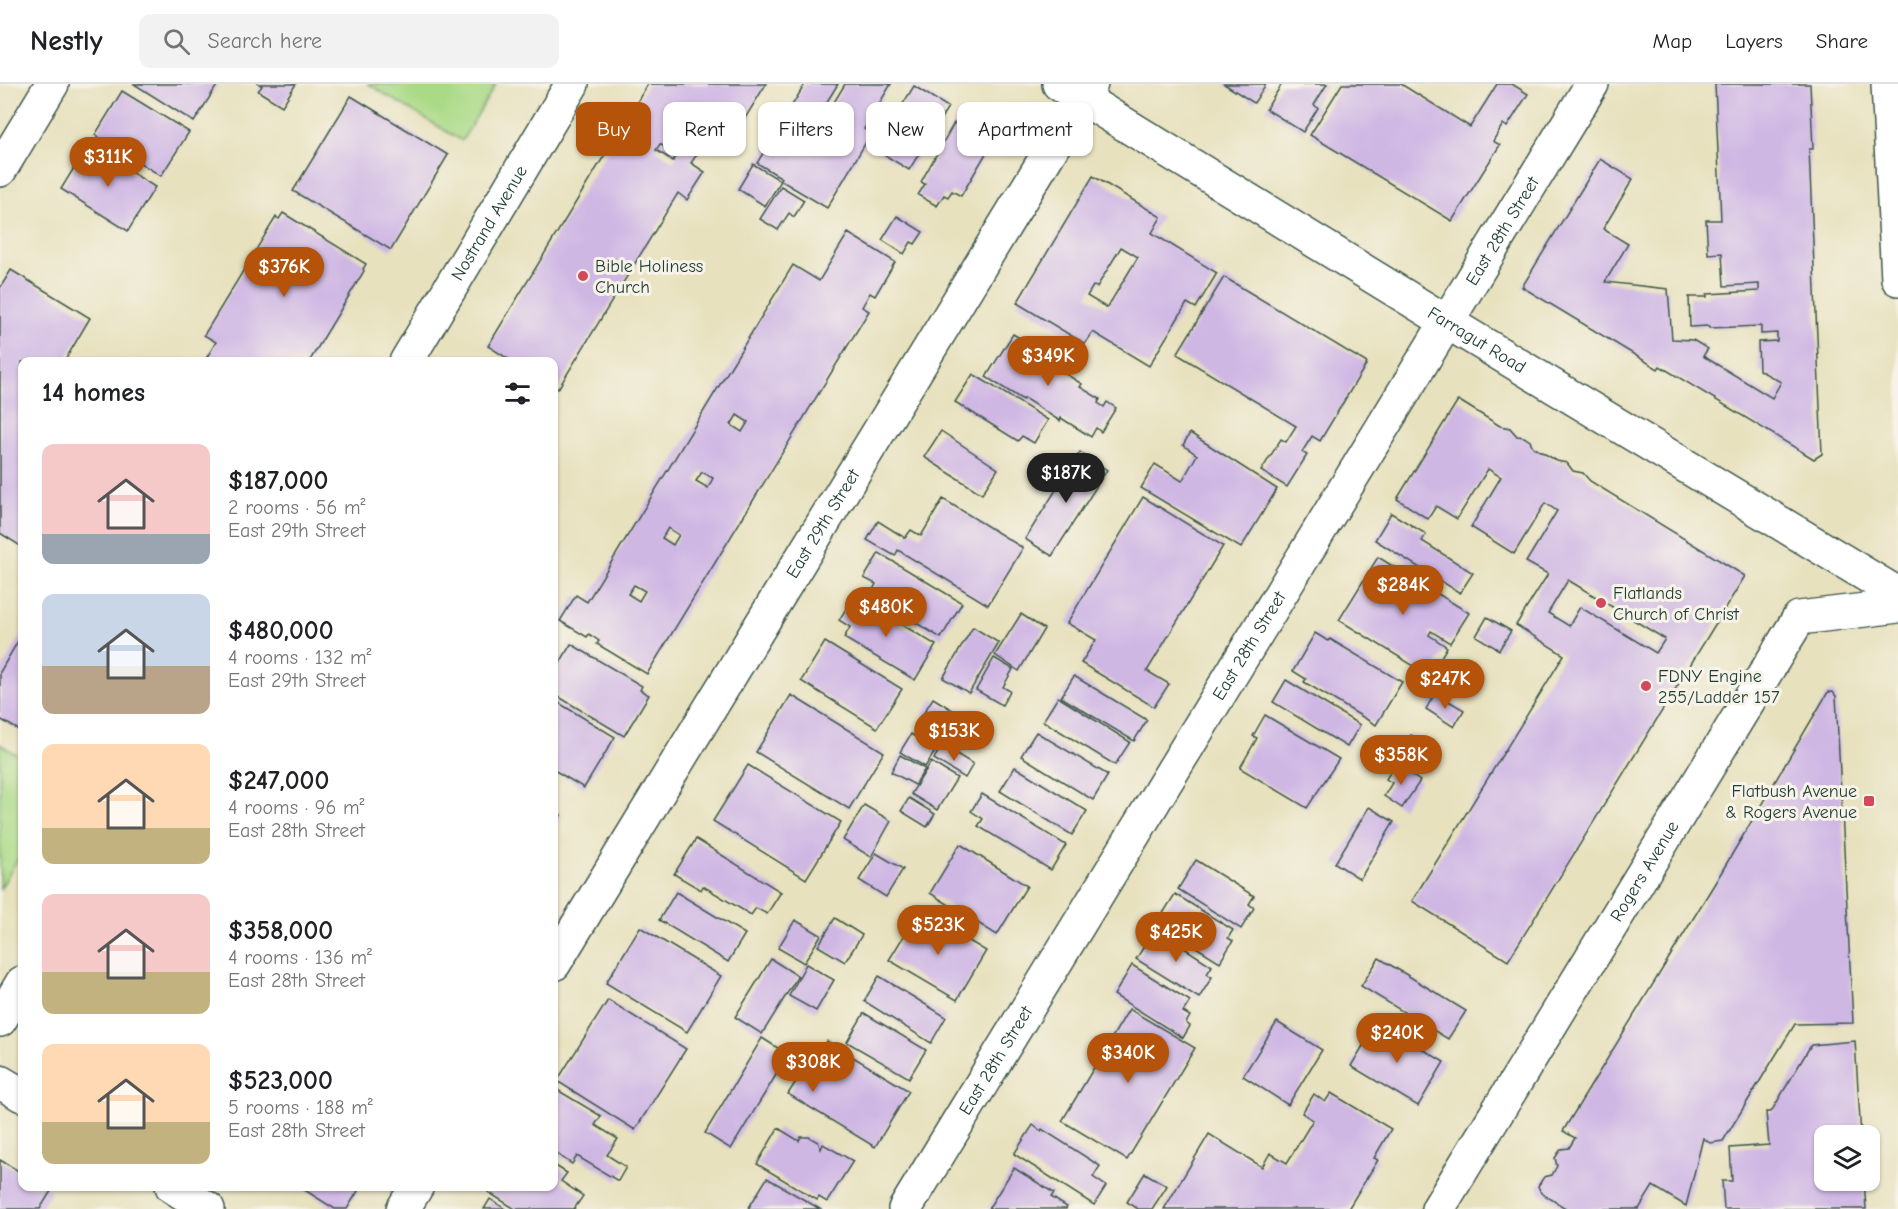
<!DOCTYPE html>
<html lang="en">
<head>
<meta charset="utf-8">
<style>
	:root { --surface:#fff; --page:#f2f2f2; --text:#202124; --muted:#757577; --line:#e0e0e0; --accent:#b45309 }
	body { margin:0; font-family:"Comic Neue",sans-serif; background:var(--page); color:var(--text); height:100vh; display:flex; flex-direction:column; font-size:22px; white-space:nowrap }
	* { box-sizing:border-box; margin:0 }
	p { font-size:20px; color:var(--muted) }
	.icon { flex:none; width:33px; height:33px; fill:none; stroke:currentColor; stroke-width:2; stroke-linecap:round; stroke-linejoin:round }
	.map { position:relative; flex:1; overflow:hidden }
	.details { position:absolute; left:18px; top:273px; width:540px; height:834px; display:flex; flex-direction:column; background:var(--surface); border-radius:12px; box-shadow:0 2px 4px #0004 }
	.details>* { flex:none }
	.top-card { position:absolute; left:576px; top:18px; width:570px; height:54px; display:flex; gap:12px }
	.fabs { position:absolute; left:1814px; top:1041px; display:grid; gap:12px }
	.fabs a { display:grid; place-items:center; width:66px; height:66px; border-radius:12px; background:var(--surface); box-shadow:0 2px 4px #0004; font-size:30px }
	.price { position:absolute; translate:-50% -51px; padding:0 14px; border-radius:21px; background:var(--accent); color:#fff; font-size:20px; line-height:39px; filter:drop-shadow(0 2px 3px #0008) }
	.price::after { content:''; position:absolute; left:50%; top:36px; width:18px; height:14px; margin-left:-9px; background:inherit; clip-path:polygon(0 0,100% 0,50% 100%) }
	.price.on { background:#222; color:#fff }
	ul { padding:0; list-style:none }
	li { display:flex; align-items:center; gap:18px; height:150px; padding:0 24px }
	li span { display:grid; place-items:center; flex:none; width:168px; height:120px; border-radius:12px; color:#555 }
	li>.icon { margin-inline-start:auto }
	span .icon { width:72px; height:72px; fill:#fffc; stroke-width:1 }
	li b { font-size:26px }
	h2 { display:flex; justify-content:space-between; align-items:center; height:72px; padding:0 24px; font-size:26px }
	.tag { padding:0 21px; border-radius:12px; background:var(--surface); box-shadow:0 2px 4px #0004; font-size:21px; line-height:54px }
	.tag.on { background:var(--accent); color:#fff }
	header { display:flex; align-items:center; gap:36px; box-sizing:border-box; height:84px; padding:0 30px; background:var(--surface); border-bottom:2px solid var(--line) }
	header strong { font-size:28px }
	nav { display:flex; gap:33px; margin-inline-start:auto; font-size:21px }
	.search { width:420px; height:54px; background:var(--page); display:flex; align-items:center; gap:15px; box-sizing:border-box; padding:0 21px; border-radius:12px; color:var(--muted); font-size:22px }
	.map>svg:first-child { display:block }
	.green { fill:#abda87; stroke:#658c5e; stroke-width:1.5 }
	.building { fill:#cfb7e4; fill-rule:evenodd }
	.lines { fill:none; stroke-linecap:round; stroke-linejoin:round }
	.minor-casing { stroke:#3d5649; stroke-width:36 }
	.major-casing { stroke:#3d5649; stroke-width:36 }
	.minor { stroke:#fff; stroke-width:33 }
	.major { stroke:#fff; stroke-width:33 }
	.poi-dot { fill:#d1495b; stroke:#f7f3e8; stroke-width:2 }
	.labels { text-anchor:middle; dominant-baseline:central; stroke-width:6; stroke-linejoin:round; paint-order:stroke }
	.street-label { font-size:18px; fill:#1f3d34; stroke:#f7f3e8 }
	.poi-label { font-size:18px; fill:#1f3d34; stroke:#f7f3e8; text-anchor:start }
</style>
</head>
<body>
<header>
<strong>Nestly</strong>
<div class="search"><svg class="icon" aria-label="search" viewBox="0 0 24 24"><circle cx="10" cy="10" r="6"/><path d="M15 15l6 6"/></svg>Search here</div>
<nav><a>Map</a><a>Layers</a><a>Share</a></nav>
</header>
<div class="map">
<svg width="1898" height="1125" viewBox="0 0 1898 1125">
	<rect width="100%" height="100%" fill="#f7f3e8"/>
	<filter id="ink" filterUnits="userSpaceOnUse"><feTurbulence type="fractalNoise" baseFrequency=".0167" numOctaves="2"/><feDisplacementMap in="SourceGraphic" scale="12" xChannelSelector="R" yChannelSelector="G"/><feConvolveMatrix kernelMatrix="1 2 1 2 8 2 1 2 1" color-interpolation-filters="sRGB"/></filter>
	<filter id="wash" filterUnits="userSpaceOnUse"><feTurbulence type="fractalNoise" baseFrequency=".008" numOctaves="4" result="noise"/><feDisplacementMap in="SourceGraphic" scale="24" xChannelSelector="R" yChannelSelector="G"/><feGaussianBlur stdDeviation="1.35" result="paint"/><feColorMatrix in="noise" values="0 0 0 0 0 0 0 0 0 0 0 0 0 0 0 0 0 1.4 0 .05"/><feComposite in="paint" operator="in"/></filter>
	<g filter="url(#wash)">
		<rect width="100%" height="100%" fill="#e7e1be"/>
		<!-- green -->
		<g class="green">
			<polygon points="368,0 496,0 462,57"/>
			<polygon points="0,660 22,674 22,768 0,805"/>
		</g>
		<g id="blocks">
			<!-- building -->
			<g class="building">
				<polygon points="134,0 218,0 194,38"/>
				<polygon points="259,0 296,0 282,22 258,7 262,2"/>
				<path d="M648,0H766L728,62L700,45L693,58L701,64L691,79L705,88L687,116L678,109L558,305L554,302V278H513L488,262ZM660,60L677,71L673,77L656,66Z"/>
				<polygon points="805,0 838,0 818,32 824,35 845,0 891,0 864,45 871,50 827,124 780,96 782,94 757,79"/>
				<polygon points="1224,0 1266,0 1254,19"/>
				<polygon points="1282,0 1327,0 1314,21 1318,24 1303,48 1266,25"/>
				<polygon points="1342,0 1401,0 1470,43 1497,0 1512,0 1528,10 1507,43 1503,40 1493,57 1500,61 1452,137 1310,51"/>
				<polygon points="1715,0 1810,0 1813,65 1809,65 1822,370 1814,375 1660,282 1658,285 1522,203 1600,75 1633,95 1603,145 1628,160 1605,198 1668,205 1672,255 1693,256 1708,265 1703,272 1772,314 1781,298 1759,286 1758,258 1777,257 1777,249 1761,250 1761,242 1709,244 1708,242 1690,243 1689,213 1707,213 1707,210 1759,207 1759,200 1724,202 1722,169 1708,170 1706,136 1721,136"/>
				<polygon points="914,2 948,23 909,86 875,65"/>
				<polygon points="122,7 189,48 161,92 95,51"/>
				<polygon points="351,12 448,71 391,166 293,107"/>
				<polygon points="954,39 991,61 961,112 952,107 948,113 944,111 937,122 918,111 925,100 921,98"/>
				<polygon points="88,61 155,103 128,147 61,105"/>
				<polygon points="753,80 781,97 765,122 738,105"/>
				<path d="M1093,92L1161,133L1152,149L1217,189L1196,224L1187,219L1149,282L1093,248L1085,260L1017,219ZM1121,163L1138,173L1107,224L1087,212L1093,202L1097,203Z"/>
				<polygon points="781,102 804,116 794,133 789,129 778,146 760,135"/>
				<polygon points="283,129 366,180 363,185 364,187 309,278 204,278 216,258 204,251 276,133 279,135"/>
				<polygon points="897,132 923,148 915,160 911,158 904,170 882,156"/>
				<path d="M848,149L895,178L875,212L870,209L862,223L869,227L647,590L597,560L599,557L589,550L587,553L560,537L576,511L587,518L793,181L819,197ZM737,331L748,338L742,348L731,341ZM702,388L713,394L708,404L696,397ZM668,444L679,451L673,461L662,454ZM634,501L645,507L639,517L628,510Z"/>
				<polygon points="11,186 90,234 64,278 22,278 22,463 0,449 0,204"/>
				<polygon points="1224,193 1367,279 1320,357 1312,352 1302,368 1307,371 1287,403 1261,387 1281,355 1286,358 1296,342 1177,270"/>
				<polygon points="1013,250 1041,267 1038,273 1082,300 1080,303 1100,315 1098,319 1104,323 1107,318 1116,324 1101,348 1096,344 1091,353 1061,334 1060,337 1024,314 1023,316 986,293"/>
				<polygon points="973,290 1048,336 1034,359 1022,352 1018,357 955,318"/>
				<path d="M1458,316L1500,342L1510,344L1517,352L1524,353L1530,357L1533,363L1557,377L1567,379L1573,387L1583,389L1590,397L1745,492L1508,877L1412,817L1564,571L1516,541L1548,490L1526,478L1557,427L1545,419L1514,470L1471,443L1501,393L1488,385L1457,435L1436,422L1428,435L1397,415ZM1568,496L1665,555L1656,569L1580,523L1569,542L1548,529Z"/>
				<polygon points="941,347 998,385 982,410 924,373"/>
				<polygon points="1190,349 1277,405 1241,464 1141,404 1155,380 1182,397 1197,371 1183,361"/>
				<polygon points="1080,368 1107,386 1052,472 1025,455"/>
				<polygon points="1143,413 1223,462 1147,587 1169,600 1154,623 1081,579 1096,556 1067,539"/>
				<polygon points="943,415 1023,464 988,521 898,466 895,472 867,456 878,437 905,454 911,446 921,452"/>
				<polygon points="1391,429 1426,450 1422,457 1473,489 1460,509 1375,456"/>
				<polygon points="879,469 962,519 941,554 870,511 876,500 864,494"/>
				<polygon points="1378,473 1469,529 1450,559 1431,547 1429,551 1447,563 1430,592 1339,536"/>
				<polygon points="854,512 936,561 915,596 844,554 850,543 839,536"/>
				<polygon points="1021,530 1044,545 1019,587 995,571"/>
				<polygon points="1487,533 1511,547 1499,566 1476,552"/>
				<polygon points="973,543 999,559 969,609 943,594"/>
				<polygon points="1315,549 1328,557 1330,555 1402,598 1376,641 1304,598 1306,595 1293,587"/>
				<polygon points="22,550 22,648 0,635 0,588"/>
				<polygon points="825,558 902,605 877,644 801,597"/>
				<polygon points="571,560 642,602 640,606 649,611 624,652 554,610 554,589"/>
				<polygon points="994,574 1013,585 1003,603 1010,607 1002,621 976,606"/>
				<polygon points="1074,592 1147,636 1134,657 1061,613"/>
				<polygon points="1286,596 1360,641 1347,663 1273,618"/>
				<polygon points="1828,608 1833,608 1836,612 1853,939 1795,940 1723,1057 1710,1059 1703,1054 1686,1122 1653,1102 1639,1125 1567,1125 1541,1109 1538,1102 1544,1093 1552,1091 1557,1082 1555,1074 1561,1065 1569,1064 1575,1054 1563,1047 1718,794"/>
				<polygon points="1435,609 1464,626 1454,643 1426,625"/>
				<polygon points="791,611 884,668 849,725 756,668"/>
				<polygon points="1058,613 1130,658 1115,681 1043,637"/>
				<polygon points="933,614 959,630 949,646 923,630"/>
				<polygon points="554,616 615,653 584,704 554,686"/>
				<polygon points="965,626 990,642 980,657 955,641"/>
				<polygon points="1265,631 1339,675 1307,724 1240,684 1257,654 1253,652"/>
				<polygon points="1036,648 1108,691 1093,716 1021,672"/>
				<polygon points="911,650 936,666 925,683 900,668"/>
				<polygon points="1411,651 1439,669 1430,684 1401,666"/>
				<polygon points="942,661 973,680 965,694 934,675"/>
				<polygon points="900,671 925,685 915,701 891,688"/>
				<polygon points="931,678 957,694 937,726 911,710"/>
				<polygon points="1395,680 1420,697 1402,724 1384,712 1392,699 1386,695"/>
				<polygon points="748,681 841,738 806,795 713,737"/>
				<polygon points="1015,683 1087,727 1072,751 1000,707"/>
				<polygon points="982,710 1066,761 1051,786 978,742 983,735 971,727"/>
				<polygon points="909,714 935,730 927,743 901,727"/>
				<polygon points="864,721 891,737 871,773 843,756"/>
				<polygon points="1369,723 1394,738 1360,795 1335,779"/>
				<polygon points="554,727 561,731 554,743"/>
				<polygon points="696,755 781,808 767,830 756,824 751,831 703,802 701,806 674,790"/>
				<polygon points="960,760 1027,802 997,851 930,809"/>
				<polygon points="876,769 903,785 886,813 859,796"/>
				<polygon points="1196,776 1254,812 1249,820 1254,824 1241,845 1178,805"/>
				<polygon points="676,808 745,850 728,878 659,836"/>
				<polygon points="1175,810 1233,846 1228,854 1233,857 1220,878 1157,839"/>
				<polygon points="919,827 986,867 957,916 889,876"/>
				<polygon points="835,834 862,851 845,878 818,862"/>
				<polygon points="795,836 821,851 804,879 778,864"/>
				<polygon points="640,843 721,892 687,948 606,899"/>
				<polygon points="1155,845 1212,882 1207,890 1212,893 1199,914 1136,875"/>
				<polygon points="1379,874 1466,927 1448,955 1361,902"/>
				<polygon points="771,875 798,892 762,950 735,933"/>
				<polygon points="806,880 834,896 816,927 789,912"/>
				<polygon points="1132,881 1190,917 1183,928 1190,932 1186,939 1190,942 1183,954 1114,911"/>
				<polygon points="879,892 946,933 931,959 864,917"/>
				<polygon points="608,916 686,965 635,1046 557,997"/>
				<polygon points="1129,925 1195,964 1127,1076 1062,1037"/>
				<polygon points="864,929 926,966 909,994 847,958"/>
				<polygon points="1277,938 1322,966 1288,1021 1243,992"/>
				<polygon points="1377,938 1444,978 1418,1022 1351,982"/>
				<polygon points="762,954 811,985 827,957 909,1007 875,1063 788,1010 797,996 779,986 731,1065 705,1049"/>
				<polygon points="1855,957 1861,1052 1824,1052 1824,1096 1864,1096 1866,1125 1724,1125 1722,1097 1732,1097 1730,1064 1769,1061 1766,1028 1771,1028 1811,961"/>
				<polygon points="554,1004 601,1032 595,1041 618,1055 607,1071 626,1083 618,1097 577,1072 572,1080 554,1068"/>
				<polygon points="1331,1009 1391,1045 1374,1074 1378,1076 1348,1125 1164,1125 1209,1050 1262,1083 1270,1069 1287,1079 1313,1036 1302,1029 1314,1010 1325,1018"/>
				<polygon points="1033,1041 1041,1047 1042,1045 1100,1082 1093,1093 1106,1102 1094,1121 1014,1070"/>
				<polygon points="778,1044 799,1057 801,1053 809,1053 818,1058 821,1065 823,1060 853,1077 827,1118 819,1113 817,1116 757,1080"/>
				<polygon points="0,1076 22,1089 22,1102 44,1102 51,1107 40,1125 0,1125"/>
				<polygon points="554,1081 567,1089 561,1097 583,1112 574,1125 515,1125 488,1108 492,1102 554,1102"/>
				<polygon points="1014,1084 1054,1109 1051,1113 1067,1123 1066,1125 988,1125"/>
				<polygon points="1145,1089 1167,1102 1152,1125 1138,1125 1127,1118"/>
				<polygon points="767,1094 820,1125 748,1125"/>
				<polygon points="298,1102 361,1102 347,1125 335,1125"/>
				<polygon points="490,1115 505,1125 484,1125"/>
			</g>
		</g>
	</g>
	<g filter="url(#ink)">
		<use href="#blocks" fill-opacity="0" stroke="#3d5649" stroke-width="1.5"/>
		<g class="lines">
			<defs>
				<g id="minor">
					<path id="s1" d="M1059,0L1447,238L1898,510"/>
					<polyline points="0,86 52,0"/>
					<path id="s2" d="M554,880L1091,0"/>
					<polyline points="0,998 22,1011"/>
					<polyline points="172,1102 208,1125"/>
					<polyline points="403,1125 417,1102"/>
					<path id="s3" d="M905,1125L1592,0"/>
				</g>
				<g id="major">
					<polyline points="1888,0 1898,195"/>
					<path id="s4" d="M406,278L572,0"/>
					<polyline points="0,936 22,899"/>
					<path id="s5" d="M1438,1125L1799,534L1898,522"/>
				</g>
			</defs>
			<!-- minor casing -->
			<use href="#minor" class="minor-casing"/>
			<!-- major casing -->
			<use href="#major" class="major-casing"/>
			<!-- minor -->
			<use href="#minor" class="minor"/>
			<!-- major -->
			<use href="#major" class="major"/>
		</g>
	</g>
	<!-- markers -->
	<g class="poi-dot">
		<circle cx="583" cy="192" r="6"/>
		<circle cx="1601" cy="519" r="6"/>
		<circle cx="1646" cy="602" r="6"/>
		<rect x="1863" y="711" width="12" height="12" rx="3"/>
	</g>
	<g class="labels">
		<!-- street labels -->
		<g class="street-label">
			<text stroke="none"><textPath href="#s4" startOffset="162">Nostrand Avenue</textPath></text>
			<text stroke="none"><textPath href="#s3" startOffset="1146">East 28th Street</textPath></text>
			<text stroke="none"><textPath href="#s1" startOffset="490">Farragut Road</textPath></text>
			<text stroke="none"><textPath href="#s2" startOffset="516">East 29th Street</textPath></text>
			<text stroke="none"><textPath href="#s3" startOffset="660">East 28th Street</textPath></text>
			<text stroke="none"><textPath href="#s5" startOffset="396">Rogers Avenue</textPath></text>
			<text stroke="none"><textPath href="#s3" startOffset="174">East 28th Street</textPath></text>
		</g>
		<!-- poi labels -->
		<g class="poi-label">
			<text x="595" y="182">Bible Holiness<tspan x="595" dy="21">Church</tspan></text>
			<text x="1613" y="509">Flatlands<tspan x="1613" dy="21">Church of Christ</tspan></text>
			<text x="1658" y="592">FDNY Engine<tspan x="1658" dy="21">255/Ladder 157</tspan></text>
			<text x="1857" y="707" text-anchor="end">Flatbush Avenue<tspan x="1857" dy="21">&amp; Rogers Avenue</tspan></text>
		</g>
	</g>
</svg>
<div class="fabs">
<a><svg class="icon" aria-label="layers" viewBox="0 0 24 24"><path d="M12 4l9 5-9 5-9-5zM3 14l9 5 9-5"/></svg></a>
</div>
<b class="price" style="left:108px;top:104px">$311K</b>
<b class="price" style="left:284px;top:214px">$376K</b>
<b class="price" style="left:1048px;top:303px">$349K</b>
<b class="price on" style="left:1066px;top:420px">$187K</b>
<b class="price" style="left:1403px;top:532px">$284K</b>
<b class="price" style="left:886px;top:554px">$480K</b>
<b class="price" style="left:1445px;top:626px">$247K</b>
<b class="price" style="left:954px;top:678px">$153K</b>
<b class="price" style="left:1401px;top:702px">$358K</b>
<b class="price" style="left:938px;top:872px">$523K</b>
<b class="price" style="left:1176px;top:879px">$425K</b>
<b class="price" style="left:1397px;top:980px">$240K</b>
<b class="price" style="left:1128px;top:1000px">$340K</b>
<b class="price" style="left:813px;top:1009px">$308K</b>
<div class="top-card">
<a class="tag on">Buy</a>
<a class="tag">Rent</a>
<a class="tag">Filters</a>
<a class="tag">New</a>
<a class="tag">Apartment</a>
</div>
<section class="details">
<h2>14 homes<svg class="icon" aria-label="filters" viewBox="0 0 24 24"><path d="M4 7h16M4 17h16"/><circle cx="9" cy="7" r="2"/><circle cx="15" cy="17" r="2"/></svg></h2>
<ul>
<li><span style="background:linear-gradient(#f6c9c9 75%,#9aa5b1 0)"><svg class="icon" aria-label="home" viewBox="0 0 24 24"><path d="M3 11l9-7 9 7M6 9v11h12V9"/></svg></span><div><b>$187,000</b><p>2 rooms · 56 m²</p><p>East 29th Street</p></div></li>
<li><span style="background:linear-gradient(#c9d6e8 60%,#b9a48a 0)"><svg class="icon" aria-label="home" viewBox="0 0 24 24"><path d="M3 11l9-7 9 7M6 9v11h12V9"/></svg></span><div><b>$480,000</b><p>4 rooms · 132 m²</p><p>East 29th Street</p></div></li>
<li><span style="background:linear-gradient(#ffd9b3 70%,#c2b280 0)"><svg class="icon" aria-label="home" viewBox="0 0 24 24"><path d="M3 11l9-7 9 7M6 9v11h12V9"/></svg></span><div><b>$247,000</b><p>4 rooms · 96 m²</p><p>East 28th Street</p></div></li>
<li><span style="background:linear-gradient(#f6c9c9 65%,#c2b280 0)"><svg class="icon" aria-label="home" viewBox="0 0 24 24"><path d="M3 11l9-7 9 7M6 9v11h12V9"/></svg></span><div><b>$358,000</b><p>4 rooms · 136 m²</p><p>East 28th Street</p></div></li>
<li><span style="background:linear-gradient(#ffd9b3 65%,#c2b280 0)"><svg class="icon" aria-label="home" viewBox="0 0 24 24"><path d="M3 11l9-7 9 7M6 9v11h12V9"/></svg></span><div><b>$523,000</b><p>5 rooms · 188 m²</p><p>East 28th Street</p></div></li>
</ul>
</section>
</div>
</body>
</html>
